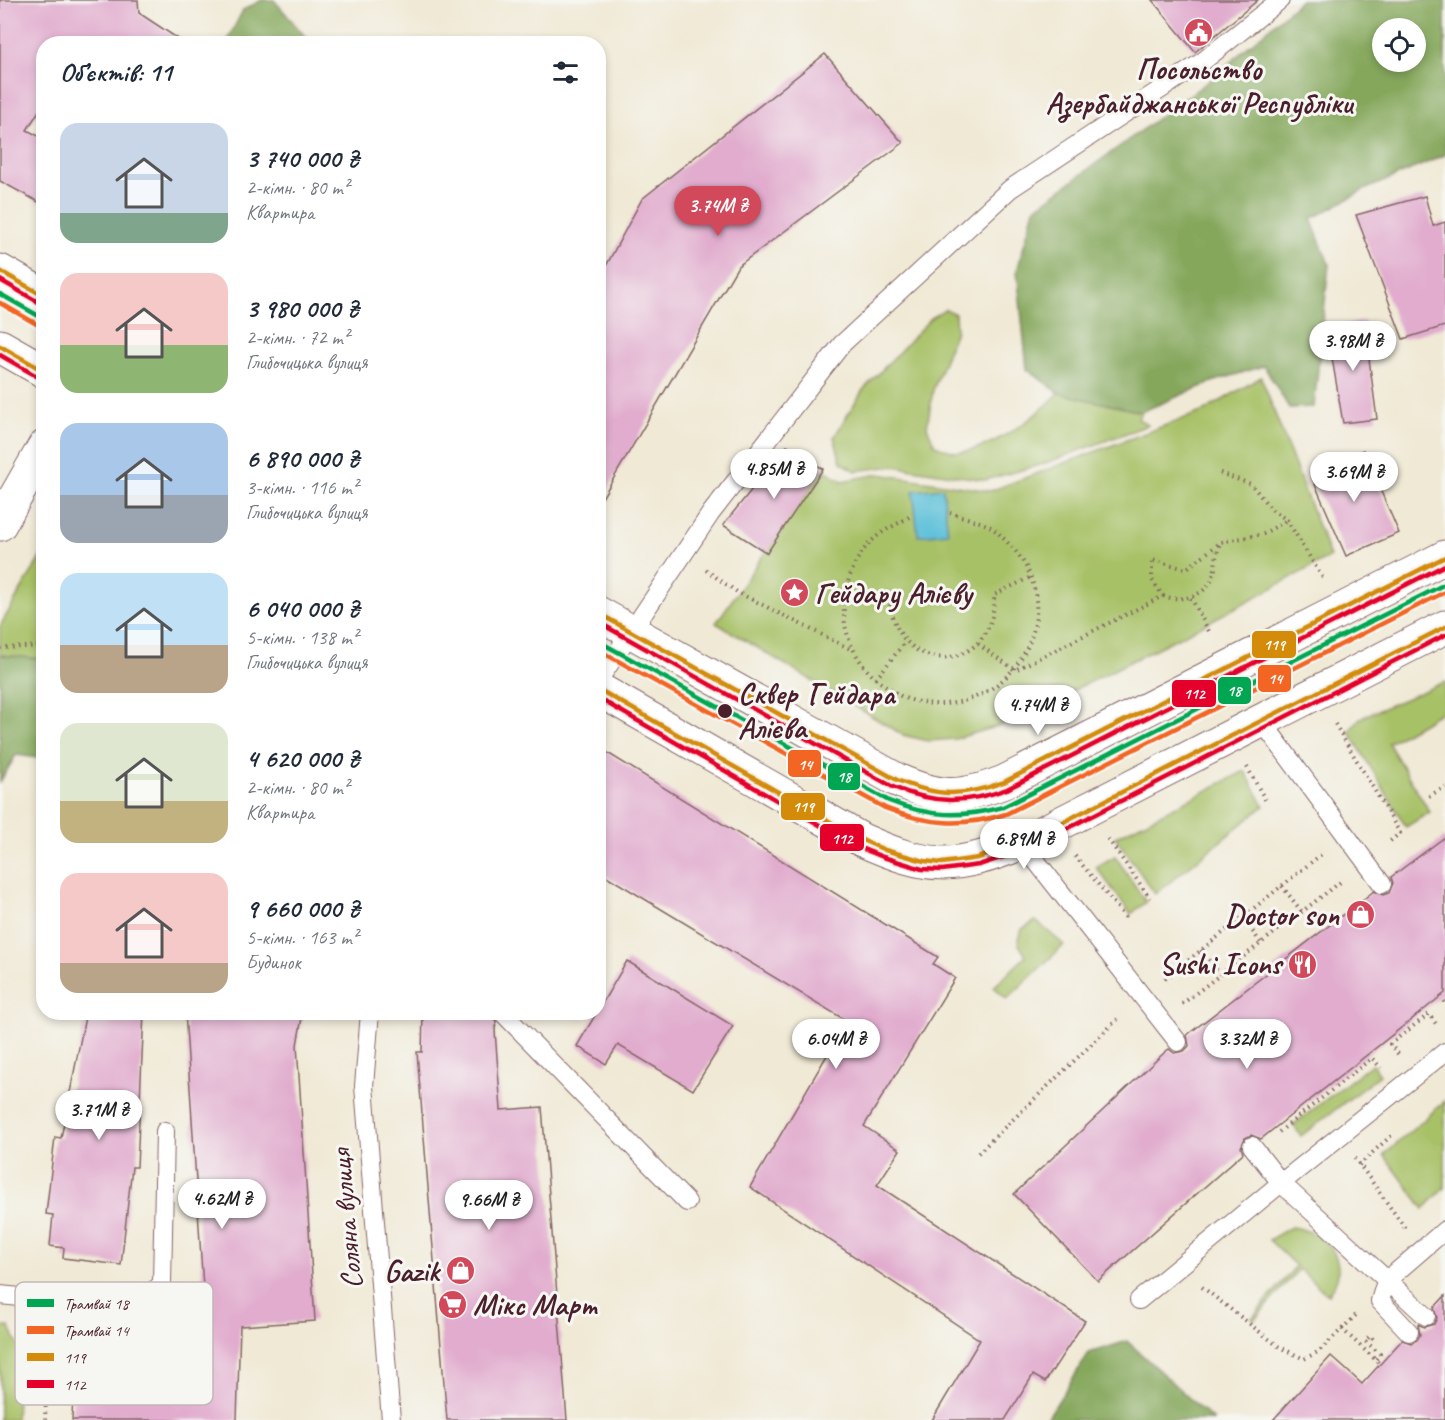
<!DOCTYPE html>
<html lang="uk">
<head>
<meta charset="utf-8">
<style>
	:root { --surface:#fff; --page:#f2f2f3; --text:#1f2937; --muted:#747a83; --accent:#d1495b }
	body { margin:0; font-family:Caveat,sans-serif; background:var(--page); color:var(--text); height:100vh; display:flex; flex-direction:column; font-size:22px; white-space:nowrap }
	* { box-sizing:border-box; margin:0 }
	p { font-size:20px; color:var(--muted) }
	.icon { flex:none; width:33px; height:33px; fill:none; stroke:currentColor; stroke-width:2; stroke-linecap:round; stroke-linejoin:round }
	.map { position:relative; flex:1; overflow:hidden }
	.panel { position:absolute; left:36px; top:36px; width:570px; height:984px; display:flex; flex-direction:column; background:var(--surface); border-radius:24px; box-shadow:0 3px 9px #0003 }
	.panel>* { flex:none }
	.tools { position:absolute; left:1372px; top:18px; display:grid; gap:12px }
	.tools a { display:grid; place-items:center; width:54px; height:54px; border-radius:50%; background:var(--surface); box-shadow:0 3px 9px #0003; font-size:30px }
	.price { position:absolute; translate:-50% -51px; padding:0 14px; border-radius:21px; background:#fff; color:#222; font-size:20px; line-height:39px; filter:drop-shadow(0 2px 3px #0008) }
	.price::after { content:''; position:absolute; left:50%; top:36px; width:18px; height:14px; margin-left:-9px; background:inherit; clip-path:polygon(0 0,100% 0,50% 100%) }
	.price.active { background:var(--accent); color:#fff }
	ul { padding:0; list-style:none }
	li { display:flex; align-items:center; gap:18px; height:150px; padding:0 24px }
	li span { display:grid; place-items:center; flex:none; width:168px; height:120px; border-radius:18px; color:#555 }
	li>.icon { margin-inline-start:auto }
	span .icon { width:72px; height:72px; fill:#fffc; stroke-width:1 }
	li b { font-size:26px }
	h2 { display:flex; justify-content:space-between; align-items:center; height:72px; padding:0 24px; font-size:26px }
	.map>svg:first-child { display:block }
	.green { fill:#a7c166; stroke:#787048; stroke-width:1.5 }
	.forest { fill:#85a75b; stroke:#686343; stroke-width:1.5; fill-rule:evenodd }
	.water { fill:#5abfd8; stroke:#526f82; stroke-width:1.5 }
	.building { fill:#e1acce }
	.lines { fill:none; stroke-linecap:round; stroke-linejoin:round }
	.lane-casing { stroke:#846666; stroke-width:20 }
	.street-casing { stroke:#846666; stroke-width:35 }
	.secondary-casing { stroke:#846666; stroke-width:35 }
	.path { stroke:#846666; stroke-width:4; stroke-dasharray:1.5 4.5; stroke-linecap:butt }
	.lane { stroke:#fff; stroke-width:18 }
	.street { stroke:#fff; stroke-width:33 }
	.secondary { stroke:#fff; stroke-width:33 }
	.bus-1-casing { stroke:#f6f6f2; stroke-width:9 }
	.bus-2-casing { stroke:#f6f6f2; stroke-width:9 }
	.bus-1 { stroke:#d48b09; stroke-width:4.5 }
	.bus-2 { stroke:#e4002b; stroke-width:4.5 }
	.tram-1-casing { stroke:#f6f6f2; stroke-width:9 }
	.tram-2-casing { stroke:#f6f6f2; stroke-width:9 }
	.tram-1 { stroke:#00a651; stroke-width:4.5 }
	.tram-2 { stroke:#f26522; stroke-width:4.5 }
	.stop-dot { fill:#4a1f2b; stroke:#f6f6f2; stroke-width:2 }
	.labels { text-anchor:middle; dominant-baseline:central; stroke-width:6; stroke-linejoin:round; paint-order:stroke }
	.poi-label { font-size:30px; font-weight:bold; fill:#4a1f2b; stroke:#f6f6f2; text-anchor:end }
	.stop-label { font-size:30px; font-weight:bold; fill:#4a1f2b; stroke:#f6f6f2; text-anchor:start }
	.street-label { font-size:30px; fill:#4a1f2b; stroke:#f6f6f2 }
	.key { fill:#f6f6f2; stroke:#c2b6b6; stroke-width:1.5 }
	.key-label { font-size:16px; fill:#4a1f2b }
	.line-badge { stroke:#f6f6f2; stroke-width:2 }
	.badge-label { font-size:16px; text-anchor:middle; font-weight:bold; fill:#fff }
</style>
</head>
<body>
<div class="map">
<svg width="1445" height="1420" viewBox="0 0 1445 1420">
	<rect width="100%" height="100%" fill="#f6f6f2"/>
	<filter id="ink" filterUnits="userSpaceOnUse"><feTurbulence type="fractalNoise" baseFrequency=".0167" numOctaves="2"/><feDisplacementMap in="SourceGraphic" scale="12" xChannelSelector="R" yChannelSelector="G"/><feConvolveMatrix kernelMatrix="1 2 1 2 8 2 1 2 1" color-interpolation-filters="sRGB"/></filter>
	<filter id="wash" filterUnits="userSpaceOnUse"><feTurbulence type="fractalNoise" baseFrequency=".008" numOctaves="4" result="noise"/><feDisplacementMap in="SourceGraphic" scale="24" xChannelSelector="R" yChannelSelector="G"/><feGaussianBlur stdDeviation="1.35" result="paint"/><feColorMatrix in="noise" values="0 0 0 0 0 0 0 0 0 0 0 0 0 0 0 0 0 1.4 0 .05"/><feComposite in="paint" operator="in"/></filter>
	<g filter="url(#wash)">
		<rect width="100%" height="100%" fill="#f0e9d5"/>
		<!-- green -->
		<g class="green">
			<path d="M945,309L955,314L956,331L933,390L927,427L935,445C941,447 951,452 958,452C992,450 1036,417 1059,393L1141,412L1138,419L1148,425L1043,464L985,480L893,466L856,471L841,462L834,437L863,390L932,317Z"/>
			<polygon points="1261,377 1330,557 1205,624 1008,723 955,739 928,741 903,735 716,623 823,469 842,481 879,474 990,491 1204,411"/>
			<polygon points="43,553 43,659 0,655 0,626"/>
			<polygon points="1445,682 1445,710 1388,743 1430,812 1406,827 1349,731 1360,718"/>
			<polygon points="1245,771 1264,806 1155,894 1115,837"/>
			<polygon points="1115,856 1146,902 1131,914 1096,867"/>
			<polygon points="1036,921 1064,945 1007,999 994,987 1026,956 1018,943 1022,929"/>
			<polygon points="1372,1064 1380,1075 1301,1136 1293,1125"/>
			<polygon points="1445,1101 1445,1187 1424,1209 1384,1155"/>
			<path d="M1291,1227C1315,1230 1340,1246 1338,1273C1338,1280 1332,1289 1328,1295L1299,1269L1254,1320L1252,1318L1296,1266L1269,1240Z"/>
			<polygon points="0,1326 9,1327 19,1346 16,1420 0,1420"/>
		</g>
		<!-- forest -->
		<g class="forest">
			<polygon points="262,0 274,0 311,43 226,43 243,10"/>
			<path d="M1301,0H1445V155L1364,190L1311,219L1329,264L1314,407L1289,408L1264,366L1212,382L1141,412L1059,393L1027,369L1017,271L1034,209L1210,80ZM1416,28V62H1383V28Z"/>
			<polygon points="0,655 43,659 44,759 16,755 0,782"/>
			<polygon points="1127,1341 1213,1420 1046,1420 1089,1353"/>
		</g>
		<!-- water -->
		<polygon class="water" points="943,488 948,533 918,536 913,491"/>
		<g id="blocks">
			<!-- building -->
			<g class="building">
				<polygon points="0,0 138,0 139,13 186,44 44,44 44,103 27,130 44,139 44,205 0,181"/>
				<polygon points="1152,0 1258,0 1195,52"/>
				<polygon points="825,54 903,143 738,266 598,505 598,281 642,199"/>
				<polygon points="1425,196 1433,226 1445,222 1445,326 1403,339 1356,215"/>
				<polygon points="1364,321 1377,419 1343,423 1327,328"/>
				<polygon points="787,446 823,469 767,553 723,525"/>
				<polygon points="1363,450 1399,533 1346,556 1310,473"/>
				<polygon points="598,747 938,957 933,964 955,978 864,1126 900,1150 877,1185 1085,1321 1045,1382 1033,1375 1005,1420 932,1420 980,1340 750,1187 847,1021 598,871"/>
				<polygon points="1445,837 1445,993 1261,1139 1251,1135 1245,1138 1241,1147 1243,1153 1098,1281 1014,1194 1165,1052 1169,1049 1174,1053 1184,1051 1189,1046 1187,1035 1374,891 1383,895 1389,893 1393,883 1391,877"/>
				<polygon points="627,961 733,1026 693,1090 618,1045 606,1064 577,1046"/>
				<polygon points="86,1012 144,1012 137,1167 132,1167 121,1265 63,1258 64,1248 50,1246 53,1215 46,1214 55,1137 61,1138"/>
				<polygon points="185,1012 303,1012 297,1045 315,1321 240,1326 237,1420 72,1420 75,1330 206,1334"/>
				<polygon points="423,1012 491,1012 496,1022 495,1031 501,1110 542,1107 567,1420 447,1420 417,1052 422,1052"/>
				<polygon points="1445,1296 1445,1420 1273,1420 1331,1356 1362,1384 1402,1340 1411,1343 1417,1340 1420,1335 1418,1324 1424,1327 1434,1324 1437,1318 1434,1308"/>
			</g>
		</g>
	</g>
	<g filter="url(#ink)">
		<use href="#blocks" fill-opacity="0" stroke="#846666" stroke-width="1.5"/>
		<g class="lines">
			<defs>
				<g id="lane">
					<polyline points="598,681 711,513 842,344 1010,189 1202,62 1280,0"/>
					<polyline points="1261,720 1382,884"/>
					<polyline points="1022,843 1178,1042"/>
					<polyline points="370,1012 364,1086 391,1420"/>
					<polyline points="502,1012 687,1202"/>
					<polyline points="1252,1146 1281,1183 1426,1316"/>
					<polyline points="0,1295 59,1301 51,1302 139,1303 162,1284 165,1131"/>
					<polyline points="1139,1300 1281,1183 1445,1052"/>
					<polyline points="1409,1332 1380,1301 1386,1281 1445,1230"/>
				</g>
				<polyline id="street" points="0,524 44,447"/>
				<g id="secondary">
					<polyline points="0,271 44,296"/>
					<polyline points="0,346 44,371"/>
					<path d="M598,613L897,780C940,799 960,799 1004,782L1445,557"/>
					<path d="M598,689L862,840C929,870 954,870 1022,843L1445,627"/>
				</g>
			</defs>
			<!-- lane casing -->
			<use href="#lane" class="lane-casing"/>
			<!-- street casing -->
			<use href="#street" class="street-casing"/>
			<!-- secondary casing -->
			<use href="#secondary" class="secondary-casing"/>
			<!-- path -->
			<g class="path">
				<polyline points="1220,473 1251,484 1271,509 1287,520 1324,580"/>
				<path d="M909,517C898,524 883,530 874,539C854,556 843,587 844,613C844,639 862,672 885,685C892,690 900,697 908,699C1005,730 1081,611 1006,541C1001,536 995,529 989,526C977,520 962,517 950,513"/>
				<polyline points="706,570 737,592 852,650"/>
				<path d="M845,594L890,602C899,681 997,673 994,595L1031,577"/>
				<path d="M1163,596C1186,603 1211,595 1215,568C1216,559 1216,554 1220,545"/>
				<polyline points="1191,598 1211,635"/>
				<polyline points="978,644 1015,670 1163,596 1152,580 1152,560 1186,569 1221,542 1263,534 1287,520"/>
				<polyline points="0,648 44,646"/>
				<polyline points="876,679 905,642"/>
				<polyline points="1335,724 1400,833 1388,843"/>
				<polyline points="1247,767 1267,803"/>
				<polyline points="1429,796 1445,787"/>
				<polyline points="1108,839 1150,898"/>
				<polyline points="1075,856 1126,918"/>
				<polyline points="1282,886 1302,912"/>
				<polyline points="1242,917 1261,943"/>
				<polyline points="1201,950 1220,974"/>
				<polyline points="1165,979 1323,853"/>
				<polyline points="1441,996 1445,1002"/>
				<polyline points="1182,1004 1343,880"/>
				<polyline points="1398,1054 1390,1044 1429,1014 1436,1024"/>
				<polyline points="1279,1132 1372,1058 1381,1068"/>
				<polyline points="978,1153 1120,1017"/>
				<polyline points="1355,1158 1405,1228"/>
				<polyline points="1359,1165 1394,1133"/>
				<polyline points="1202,1287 1278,1346 1304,1359 1318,1352 1342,1329 1380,1364"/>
				<polyline points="1342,1329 1356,1315"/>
				<polyline points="1373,1339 1370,1336 1365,1341 1380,1354 1376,1359"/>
				<polyline points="45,1420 49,1331"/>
			</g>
			<!-- lane -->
			<use href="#lane" class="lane"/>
			<!-- street -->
			<use href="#street" class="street"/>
			<!-- secondary -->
			<use href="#secondary" class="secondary"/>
			<defs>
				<g id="bus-1">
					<polyline points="0,271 44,296"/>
					<polyline points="0,346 44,371"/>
					<path d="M598,613L897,780C938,797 962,797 1004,782L1445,557"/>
					<polyline points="598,689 862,840 885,850 924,861 942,863 978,858 1022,843 1445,627"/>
				</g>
				<g id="bus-2">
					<polyline points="0,280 40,303"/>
					<polyline points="0,355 40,378"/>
					<path d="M598,622L893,787C934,804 966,804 1007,789L1445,565"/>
					<polyline points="598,698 858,847 883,857 922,869 942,870 979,865 1025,850 1445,635"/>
				</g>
			</defs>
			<!-- bus-1 casing -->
			<use href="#bus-1" class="bus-1-casing"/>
			<!-- bus-2 casing -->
			<use href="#bus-2" class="bus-2-casing"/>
			<!-- bus-1 -->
			<use href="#bus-1" class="bus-1"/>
			<!-- bus-2 -->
			<use href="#bus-2" class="bus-2"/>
			<defs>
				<g id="tram-1">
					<polyline points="0,294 44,319"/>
					<path d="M598,641L889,801C929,817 962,818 1003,807L1445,584"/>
				</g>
				<g id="tram-2">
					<polyline points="0,303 40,326"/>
					<path d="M598,650L885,808C927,825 964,827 1006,814L1445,592"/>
				</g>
			</defs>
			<!-- tram-1 casing -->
			<use href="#tram-1" class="tram-1-casing"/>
			<!-- tram-2 casing -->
			<use href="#tram-2" class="tram-2-casing"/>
			<!-- tram-1 -->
			<use href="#tram-1" class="tram-1"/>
			<!-- tram-2 -->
			<use href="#tram-2" class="tram-2"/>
		</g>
	</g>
	<!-- icons -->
	<defs>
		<symbol id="civic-disc" viewBox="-11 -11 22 22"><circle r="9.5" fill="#d1495b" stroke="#f6f6f2"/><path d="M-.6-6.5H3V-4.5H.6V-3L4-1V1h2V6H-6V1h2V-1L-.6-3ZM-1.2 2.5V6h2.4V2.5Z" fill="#fff"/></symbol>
		<symbol id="sight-disc" viewBox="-11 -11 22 22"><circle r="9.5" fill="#d1495b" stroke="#f6f6f2"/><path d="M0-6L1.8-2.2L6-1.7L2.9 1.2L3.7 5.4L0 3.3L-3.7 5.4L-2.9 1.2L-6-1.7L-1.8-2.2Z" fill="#fff"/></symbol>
		<symbol id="shop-disc" viewBox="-11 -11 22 22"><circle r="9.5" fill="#d1495b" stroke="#f6f6f2"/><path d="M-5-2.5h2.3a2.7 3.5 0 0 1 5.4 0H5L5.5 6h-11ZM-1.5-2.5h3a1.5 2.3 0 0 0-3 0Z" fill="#fff"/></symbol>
		<symbol id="restaurant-disc" viewBox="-11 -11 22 22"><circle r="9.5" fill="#d1495b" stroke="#f6f6f2"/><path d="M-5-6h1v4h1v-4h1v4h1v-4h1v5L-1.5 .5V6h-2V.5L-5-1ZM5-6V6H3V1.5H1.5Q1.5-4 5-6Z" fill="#fff"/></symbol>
		<symbol id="supermarket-disc" viewBox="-11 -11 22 22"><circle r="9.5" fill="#d1495b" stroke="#f6f6f2"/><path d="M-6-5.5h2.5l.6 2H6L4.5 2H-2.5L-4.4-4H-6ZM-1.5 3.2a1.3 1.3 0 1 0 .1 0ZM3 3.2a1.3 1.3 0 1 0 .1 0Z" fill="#fff"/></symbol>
	</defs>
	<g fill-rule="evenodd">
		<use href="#civic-disc" x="1182" y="16" width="33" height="33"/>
		<use href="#sight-disc" x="778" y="576" width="33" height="33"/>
		<use href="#shop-disc" x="1344" y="898" width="33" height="33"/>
		<use href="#restaurant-disc" x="1286" y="948" width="33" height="33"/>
		<use href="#shop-disc" x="444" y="1254" width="33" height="33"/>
		<use href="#supermarket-disc" x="436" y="1288" width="33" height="33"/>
	</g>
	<!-- markers -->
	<circle class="stop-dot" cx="725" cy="711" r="8"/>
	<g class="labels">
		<!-- poi labels -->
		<g class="poi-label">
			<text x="1199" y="69" text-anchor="middle">Посольство<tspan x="1199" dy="34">Азербайджанської Республіки</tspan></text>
			<text x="815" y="593" text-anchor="start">Гейдару Алієву</text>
			<text x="1339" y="915">Doctor son</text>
			<text x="1281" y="964">Sushi Icons</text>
			<text x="439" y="1271">Gazik</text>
			<text x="473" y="1305" text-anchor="start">Мікс Март</text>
		</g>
		<!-- stop labels -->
		<g class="stop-label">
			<text x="738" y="694">Сквер Гейдара<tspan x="738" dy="34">Алієва</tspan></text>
		</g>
		<!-- street labels -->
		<g class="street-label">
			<text transform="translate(346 1219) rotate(-95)">Соляна вулиця</text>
		</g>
	</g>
	<!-- legend -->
	<rect x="15" y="1282" width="198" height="123" rx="9" class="key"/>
	<rect x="27" y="1299" width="27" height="8" fill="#00a651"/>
	<rect x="27" y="1326" width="27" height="8" fill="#f26522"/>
	<rect x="27" y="1353" width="27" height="8" fill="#d48b09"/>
	<rect x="27" y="1380" width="27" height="8" fill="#e4002b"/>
	<g class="key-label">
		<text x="64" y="1309">Трамвай 18</text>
		<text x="64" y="1336">Трамвай 14</text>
		<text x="64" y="1363">119</text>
		<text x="64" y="1390">112</text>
	</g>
	<g class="line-badge">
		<rect x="1251" y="630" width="46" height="29" rx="6" fill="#d48b09"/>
		<rect x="1257" y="664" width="35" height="29" rx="6" fill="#f26522"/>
		<rect x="1217" y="676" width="35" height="29" rx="6" fill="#00a651"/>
		<rect x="1171" y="679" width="46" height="29" rx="6" fill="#e4002b"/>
		<rect x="787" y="749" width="35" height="29" rx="6" fill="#f26522"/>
		<rect x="827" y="762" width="34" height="29" rx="6" fill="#00a651"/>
		<rect x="780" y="792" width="46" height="29" rx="6" fill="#d48b09"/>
		<rect x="819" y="823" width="46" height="29" rx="6" fill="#e4002b"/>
	</g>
	<g class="badge-label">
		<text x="1274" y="650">119</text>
		<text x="1275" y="684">14</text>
		<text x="1234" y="696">18</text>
		<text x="1194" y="699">112</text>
		<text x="805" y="770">14</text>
		<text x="844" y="782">18</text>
		<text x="803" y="812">119</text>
		<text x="842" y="844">112</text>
	</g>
</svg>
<div class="tools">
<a><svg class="icon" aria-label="locate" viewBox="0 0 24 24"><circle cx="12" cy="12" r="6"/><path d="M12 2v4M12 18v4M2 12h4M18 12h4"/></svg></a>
</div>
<b class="price active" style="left:718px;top:237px">3.74M ₴</b>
<b class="price" style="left:1353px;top:372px">3.98M ₴</b>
<b class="price" style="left:774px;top:500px">4.85M ₴</b>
<b class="price" style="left:1354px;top:503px">3.69M ₴</b>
<b class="price" style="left:1038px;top:736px">4.74M ₴</b>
<b class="price" style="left:1024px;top:870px">6.89M ₴</b>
<b class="price" style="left:836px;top:1070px">6.04M ₴</b>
<b class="price" style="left:1247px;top:1070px">3.32M ₴</b>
<b class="price" style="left:99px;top:1141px">3.71M ₴</b>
<b class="price" style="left:222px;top:1230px">4.62M ₴</b>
<b class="price" style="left:489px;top:1231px">9.66M ₴</b>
<section class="panel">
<h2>Об’єктів: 11<svg class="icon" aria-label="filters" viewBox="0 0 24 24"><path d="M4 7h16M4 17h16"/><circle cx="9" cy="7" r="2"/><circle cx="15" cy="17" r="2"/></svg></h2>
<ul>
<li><span style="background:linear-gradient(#c9d6e8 75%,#7fa58c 0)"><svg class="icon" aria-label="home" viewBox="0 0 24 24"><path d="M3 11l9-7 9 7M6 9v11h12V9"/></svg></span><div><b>3 740 000 ₴</b><p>2-кімн. · 80 m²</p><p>Квартира</p></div></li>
<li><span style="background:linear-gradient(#f6c9c9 60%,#8fb573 0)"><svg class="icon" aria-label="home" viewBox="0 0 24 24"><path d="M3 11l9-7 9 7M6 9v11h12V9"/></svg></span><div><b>3 980 000 ₴</b><p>2-кімн. · 72 m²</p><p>Глибочицька вулиця</p></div></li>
<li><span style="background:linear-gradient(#a9c7e8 60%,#9aa5b1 0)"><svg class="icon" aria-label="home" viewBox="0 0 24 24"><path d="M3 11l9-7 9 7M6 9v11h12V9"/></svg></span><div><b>6 890 000 ₴</b><p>3-кімн. · 116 m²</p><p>Глибочицька вулиця</p></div></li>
<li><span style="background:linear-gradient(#bfe0f5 60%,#b9a48a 0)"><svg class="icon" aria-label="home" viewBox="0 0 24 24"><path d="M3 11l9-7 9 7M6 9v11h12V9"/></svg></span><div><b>6 040 000 ₴</b><p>5-кімн. · 138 m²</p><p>Глибочицька вулиця</p></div></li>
<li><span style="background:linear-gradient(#dfe7d0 65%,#c2b280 0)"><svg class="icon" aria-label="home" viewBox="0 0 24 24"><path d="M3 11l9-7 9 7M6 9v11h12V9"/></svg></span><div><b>4 620 000 ₴</b><p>2-кімн. · 80 m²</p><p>Квартира</p></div></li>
<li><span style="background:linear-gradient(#f6c9c9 75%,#b9a48a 0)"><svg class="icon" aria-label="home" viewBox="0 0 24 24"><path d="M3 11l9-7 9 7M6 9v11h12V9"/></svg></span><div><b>9 660 000 ₴</b><p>5-кімн. · 163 m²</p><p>Будинок</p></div></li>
</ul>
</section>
</div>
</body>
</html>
